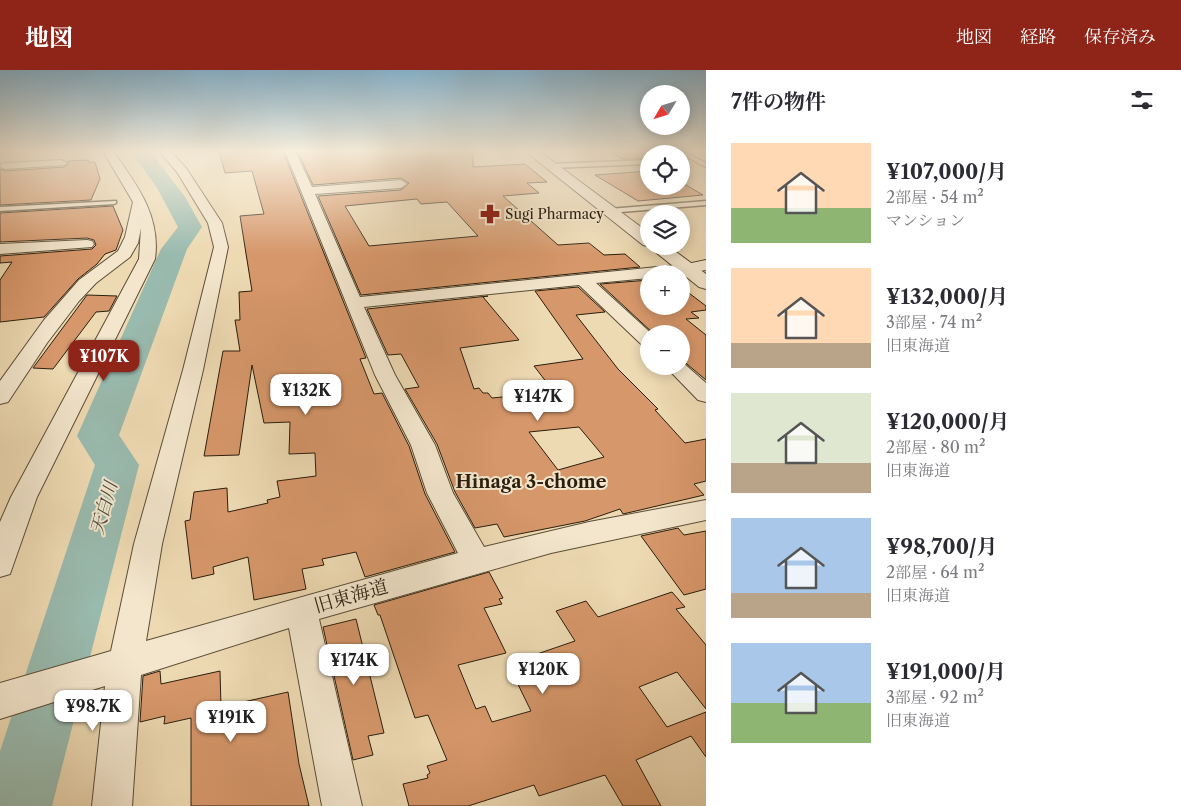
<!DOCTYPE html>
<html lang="ja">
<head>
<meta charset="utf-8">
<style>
	:root { --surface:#fff; --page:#f7f7f7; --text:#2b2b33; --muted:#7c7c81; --accent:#8f2418 }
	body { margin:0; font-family:"Libre Caslon Text","Noto Serif JP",serif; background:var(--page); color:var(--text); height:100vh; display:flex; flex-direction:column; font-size:19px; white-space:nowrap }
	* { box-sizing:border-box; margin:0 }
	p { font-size:16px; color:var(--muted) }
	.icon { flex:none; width:28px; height:28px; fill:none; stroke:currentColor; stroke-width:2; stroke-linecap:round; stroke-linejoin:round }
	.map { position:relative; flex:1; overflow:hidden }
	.side { display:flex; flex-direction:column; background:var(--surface); width:475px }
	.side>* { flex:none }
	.needle { width:32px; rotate:232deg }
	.controls { position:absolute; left:640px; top:15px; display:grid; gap:10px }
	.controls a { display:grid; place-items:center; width:50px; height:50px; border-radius:50%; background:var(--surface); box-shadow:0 2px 12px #0003; font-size:25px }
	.price { position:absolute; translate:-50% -42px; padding:0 11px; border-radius:10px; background:#fff; color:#222; font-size:16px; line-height:32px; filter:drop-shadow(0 1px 2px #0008) }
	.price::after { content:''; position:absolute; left:50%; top:30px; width:15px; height:11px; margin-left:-8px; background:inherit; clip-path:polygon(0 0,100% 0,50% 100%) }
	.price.active { background:var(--accent); color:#fff }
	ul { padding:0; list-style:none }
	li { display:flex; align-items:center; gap:15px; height:125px; padding:0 25px }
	li span { display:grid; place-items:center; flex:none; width:140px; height:100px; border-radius:0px; color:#555 }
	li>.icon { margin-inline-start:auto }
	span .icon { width:60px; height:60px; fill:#fffc; stroke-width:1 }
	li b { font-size:21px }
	h2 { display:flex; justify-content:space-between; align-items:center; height:60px; padding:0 25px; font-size:21px }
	header { display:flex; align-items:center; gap:30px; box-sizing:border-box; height:70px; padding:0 25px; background:var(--accent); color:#fff }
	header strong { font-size:24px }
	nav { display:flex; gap:28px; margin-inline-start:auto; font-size:18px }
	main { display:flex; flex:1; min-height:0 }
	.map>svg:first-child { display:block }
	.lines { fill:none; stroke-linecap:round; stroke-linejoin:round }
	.river { fill:#99baae; fill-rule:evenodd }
	.building { fill:#d6976a; stroke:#2a1e0e; fill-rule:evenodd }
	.service-casing { stroke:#5b4d37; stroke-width:3 }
	.minor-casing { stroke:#5b4d37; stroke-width:2 }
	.tertiary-casing { stroke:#5b4d37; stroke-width:2 }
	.service { fill:#f3e6cd; fill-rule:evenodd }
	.minor { fill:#f3e6cd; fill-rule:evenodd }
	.tertiary { fill:#f3e6cd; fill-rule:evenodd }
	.labels { text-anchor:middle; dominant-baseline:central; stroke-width:4; stroke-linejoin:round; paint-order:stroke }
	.far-poi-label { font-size:14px; fill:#2a1e0e; stroke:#f3e6cd; text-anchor:start }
	.neighbourhood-label { font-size:18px; font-weight:bold; fill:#2a1e0e; stroke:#f3e6cd }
	.water-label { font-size:18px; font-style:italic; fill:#4b4d3e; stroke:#f3e6cd }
	.near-street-label { font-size:19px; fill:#2a1e0e; stroke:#f3e6cd }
</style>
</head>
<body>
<header>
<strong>地図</strong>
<nav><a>地図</a><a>経路</a><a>保存済み</a></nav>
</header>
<main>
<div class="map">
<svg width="706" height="736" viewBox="0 0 706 736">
	<rect width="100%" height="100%" fill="#edd9b2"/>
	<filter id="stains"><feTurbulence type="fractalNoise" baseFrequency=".004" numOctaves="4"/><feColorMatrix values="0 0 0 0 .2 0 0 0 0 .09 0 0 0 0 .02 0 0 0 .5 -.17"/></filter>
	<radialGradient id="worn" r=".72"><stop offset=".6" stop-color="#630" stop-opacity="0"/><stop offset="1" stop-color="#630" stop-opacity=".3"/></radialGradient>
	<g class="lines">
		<!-- river -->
		<polygon class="river" points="131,81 150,81 185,127 202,157 187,179 119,365 139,395 52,736 0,736 0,681 95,395 77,366 161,179 178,157 157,118"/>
	</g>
	<!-- building -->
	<g class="building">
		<polygon points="219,81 283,81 366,288 360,289 374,324 382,323 409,376 425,424 455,482 365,507 356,482 322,489 324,495 302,499 306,519 254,530 248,487 213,497 214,504 192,509 185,451 190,450 194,422 227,418 228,442 268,433 267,430 280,427 277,411 316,406 315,383 289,384 290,352 264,353 252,295 239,385 204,386 223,281 240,281 235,250 240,250 239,222 252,221 240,146 264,144 252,101 225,103"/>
		<path d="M297,81H473V97L525,94L547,112L527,113L539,123L503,126L558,175L589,173L604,185L625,184L640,197L361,225L318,126L401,120L409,113L401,108L313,115ZM417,129L421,134L447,132L478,166L369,176L345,136Z"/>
		<polygon points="608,81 648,81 653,84 649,84 649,88 623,89"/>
		<polygon points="89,90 88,92 95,92 100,109 91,130 0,135 0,99 5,101 65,97 68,94 68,91"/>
		<polygon points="649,101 649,116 681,116 681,112 703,125 638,131 595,105"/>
		<polygon points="113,136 123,160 116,180 105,184 97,194 78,209 44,247 0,252 0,210 12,192 0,193 0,186 92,179 96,175 94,170 87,168 0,172 0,143"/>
		<polygon points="649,210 649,236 681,236 681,217 706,236 706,240 691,242 699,248 686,249 706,265 706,310 681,289 681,264 654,264 600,214"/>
		<path d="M578,217L605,242L576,245L618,299L658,339L655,340L685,373L706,369V411L694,414L704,425L623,444L620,439L585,451L504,467L497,454L475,458L455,422L437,374L405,319L419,317L401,284L388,285L367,239L488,226L483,227L519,270L460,278L474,319L479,318L483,323H488L492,328L554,322L534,296L583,289L535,221ZM579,357L604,387L558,400L529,362Z"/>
		<polygon points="87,225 117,226 109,241 96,242 53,299 33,298"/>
		<polygon points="678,458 684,465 706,461 706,519 684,525 641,466"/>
		<polygon points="489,502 503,528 499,529 502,534 484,538 506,583 458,595 476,639 485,636 492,652 531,641 508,594 575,571 556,541 586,531 598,547 672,522 685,537 676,539 706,575 706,639 677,602 639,617 667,657 706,642 706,687 691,666 636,690 661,736 623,736 605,705 539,726 534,715 468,736 409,736 403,714 428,708 427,705 430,703 427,696 447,690 428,645 415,648 380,545 378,545 374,535"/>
		<polygon points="356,549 384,663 368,666 373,685 353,690 323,557"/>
		<polygon points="160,601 161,614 220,601 221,637 288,622 299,694 309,736 191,736 191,648 164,654 165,646 140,652 143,606"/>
	</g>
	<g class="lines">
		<defs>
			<g id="service">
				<polygon points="675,81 682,81 706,93 706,97"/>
				<polygon points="649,90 649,94 551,98 548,96 551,94"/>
				<polygon points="116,131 116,133 114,134 0,141 0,137"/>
				<polygon points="706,131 706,135 609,143 605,141 609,139"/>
			</g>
			<g id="minor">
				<path d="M103,81H113C137,115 161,146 155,189L37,427L10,504L0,507V452L11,427L139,189L141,158L138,173L130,187L96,213L79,231L47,273L8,332L0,334V311L44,250L79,210L118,181L125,167L133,132Z"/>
				<polygon points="159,81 170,81 186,98 222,153 228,177 203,300 162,474 146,571 458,483 427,423 411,375 375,305 285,81 295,81 312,117 401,110 407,114 401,118 315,124 360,227 687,194 706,190 706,200 681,204 649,204 649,208 596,213 652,264 649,264 649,277 642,275 579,215 364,237 395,305 435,375 453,423 484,477 589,452 706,430 706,450 551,483 319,549 362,736 322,736 289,558 141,605 132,736 92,736 105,616 0,649 0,613 111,581 134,474 183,300 214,177 208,153 177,102"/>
				<polygon points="61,90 67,93 65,95 5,99 0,97 1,94 5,93"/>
				<polygon points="87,170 92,171 94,174 92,177 0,184 0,174"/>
				<polygon points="681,291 706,313 706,332 698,330 665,296 681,296"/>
			</g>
			<polygon id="tertiary" points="525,81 539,81 649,163 649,176 668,176 706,204 706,219 699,217 648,176 643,175"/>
		</defs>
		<!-- service casing -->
		<use href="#service" class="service-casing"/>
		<!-- minor casing -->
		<use href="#minor" class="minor-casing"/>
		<!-- tertiary casing -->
		<use href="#tertiary" class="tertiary-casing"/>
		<!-- service -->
		<use href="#service" class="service"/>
		<!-- minor -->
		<use href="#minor" class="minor"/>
		<!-- tertiary -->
		<use href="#tertiary" class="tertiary"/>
	</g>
	<!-- sky -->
	<linearGradient id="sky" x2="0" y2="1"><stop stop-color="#88b6d1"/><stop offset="0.44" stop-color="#f7eedc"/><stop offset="1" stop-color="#f7eedc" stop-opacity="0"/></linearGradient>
	<rect width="706" height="184" fill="url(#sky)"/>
	<!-- icons -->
	<defs>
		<symbol id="pharmacy-bare" viewBox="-9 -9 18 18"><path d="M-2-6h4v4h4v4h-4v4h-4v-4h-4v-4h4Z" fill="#8f2418" stroke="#f3e6cd" stroke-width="2.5" paint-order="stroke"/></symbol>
	</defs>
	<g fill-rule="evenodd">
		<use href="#pharmacy-bare" x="476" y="130" width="28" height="28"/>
	</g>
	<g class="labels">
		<!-- far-poi labels -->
		<g class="far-poi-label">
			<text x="505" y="144">Sugi Pharmacy</text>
		</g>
		<!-- neighbourhood labels -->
		<g class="neighbourhood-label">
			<text x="531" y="412">Hinaga 3-chome</text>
		</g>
		<!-- water labels -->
		<g class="water-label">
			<text transform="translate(104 438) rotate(-74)">天白川</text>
		</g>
		<!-- near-street labels -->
		<g class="near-street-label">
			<text transform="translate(351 526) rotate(-16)">旧東海道</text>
		</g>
	</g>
	<rect width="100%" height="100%" filter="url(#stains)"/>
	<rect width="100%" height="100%" fill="url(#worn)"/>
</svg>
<div class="controls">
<a><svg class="needle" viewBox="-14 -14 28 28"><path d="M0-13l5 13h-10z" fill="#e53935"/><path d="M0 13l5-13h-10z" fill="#7c7c81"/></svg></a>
<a><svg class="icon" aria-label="locate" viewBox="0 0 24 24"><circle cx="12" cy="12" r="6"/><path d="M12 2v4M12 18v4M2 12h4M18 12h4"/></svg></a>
<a><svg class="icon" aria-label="layers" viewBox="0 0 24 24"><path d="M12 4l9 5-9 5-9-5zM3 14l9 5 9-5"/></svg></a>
<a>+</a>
<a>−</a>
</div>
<b class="price active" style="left:104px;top:312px">¥107K</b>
<b class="price" style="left:306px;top:346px">¥132K</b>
<b class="price" style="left:538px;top:352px">¥147K</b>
<b class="price" style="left:354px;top:616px">¥174K</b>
<b class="price" style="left:543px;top:625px">¥120K</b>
<b class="price" style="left:93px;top:662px">¥98.7K</b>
<b class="price" style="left:231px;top:673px">¥191K</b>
</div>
<section class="side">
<h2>7件の物件<svg class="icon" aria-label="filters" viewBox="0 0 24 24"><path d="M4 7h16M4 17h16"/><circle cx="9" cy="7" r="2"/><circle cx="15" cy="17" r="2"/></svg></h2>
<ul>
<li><span style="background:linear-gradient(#ffd9b3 65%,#8fb573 0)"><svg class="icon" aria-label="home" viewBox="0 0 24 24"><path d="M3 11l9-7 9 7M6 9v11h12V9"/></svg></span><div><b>¥107,000/月</b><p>2部屋 · 54 m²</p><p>マンション</p></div></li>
<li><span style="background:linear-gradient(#ffd9b3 75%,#b9a48a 0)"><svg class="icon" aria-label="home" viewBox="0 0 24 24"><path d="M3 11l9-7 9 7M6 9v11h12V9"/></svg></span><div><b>¥132,000/月</b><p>3部屋 · 74 m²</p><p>旧東海道</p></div></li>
<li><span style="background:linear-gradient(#dfe7d0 70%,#b9a48a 0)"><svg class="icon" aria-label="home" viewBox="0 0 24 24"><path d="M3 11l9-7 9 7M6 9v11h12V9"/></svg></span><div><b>¥120,000/月</b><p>2部屋 · 80 m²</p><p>旧東海道</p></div></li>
<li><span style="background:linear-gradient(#a9c7e8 75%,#b9a48a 0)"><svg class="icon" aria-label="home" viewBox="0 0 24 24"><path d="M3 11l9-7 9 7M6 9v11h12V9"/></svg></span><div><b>¥98,700/月</b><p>2部屋 · 64 m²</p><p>旧東海道</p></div></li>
<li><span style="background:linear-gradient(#a9c7e8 60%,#8fb573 0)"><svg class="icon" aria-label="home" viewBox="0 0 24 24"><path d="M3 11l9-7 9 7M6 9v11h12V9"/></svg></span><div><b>¥191,000/月</b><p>3部屋 · 92 m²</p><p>旧東海道</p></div></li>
</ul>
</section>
</main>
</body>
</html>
